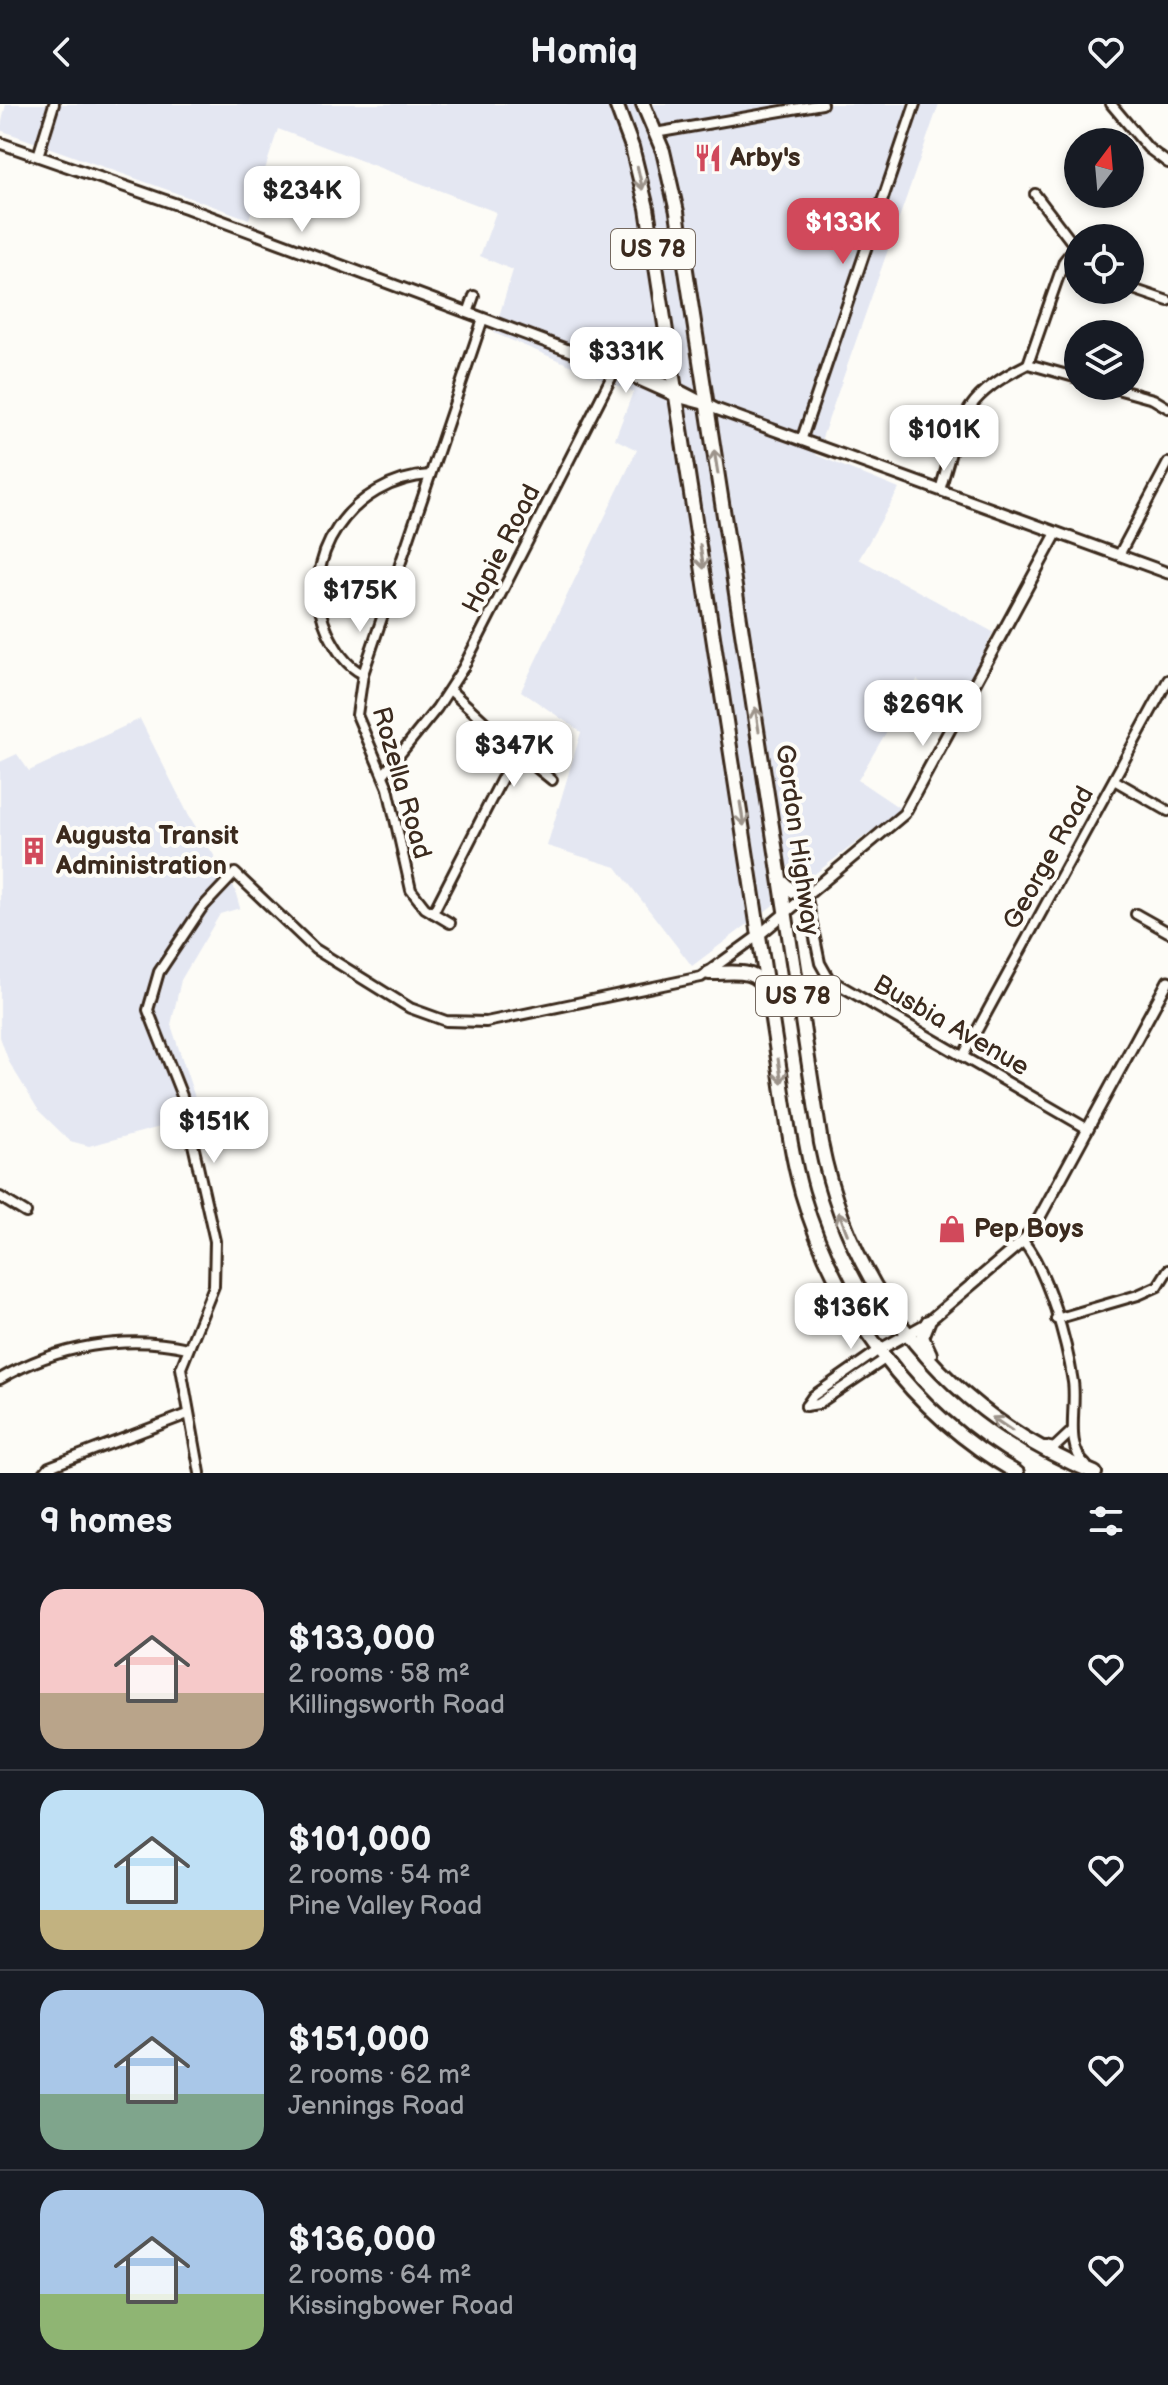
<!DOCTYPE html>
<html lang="en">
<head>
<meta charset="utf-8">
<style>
	:root { --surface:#171b24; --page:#20242c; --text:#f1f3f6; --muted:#9ea1a6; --line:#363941; --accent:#d1495b }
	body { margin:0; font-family:"Balsamiq Sans",sans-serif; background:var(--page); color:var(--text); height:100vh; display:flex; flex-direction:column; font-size:30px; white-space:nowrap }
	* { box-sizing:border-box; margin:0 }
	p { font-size:26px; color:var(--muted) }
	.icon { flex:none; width:44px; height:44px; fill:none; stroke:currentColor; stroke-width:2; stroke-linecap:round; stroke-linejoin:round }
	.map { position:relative; height:1369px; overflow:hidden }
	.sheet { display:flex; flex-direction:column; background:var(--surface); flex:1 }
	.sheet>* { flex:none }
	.needle { width:52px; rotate:16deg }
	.fabs { position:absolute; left:1064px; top:24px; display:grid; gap:16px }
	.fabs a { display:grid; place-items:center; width:80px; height:80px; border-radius:50%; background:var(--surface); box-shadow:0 4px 12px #0003; font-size:40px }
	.price { position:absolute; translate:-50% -68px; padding:0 18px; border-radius:16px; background:#fff; color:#222; font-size:26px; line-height:52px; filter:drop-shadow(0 2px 4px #0008) }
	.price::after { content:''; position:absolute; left:50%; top:48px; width:24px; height:18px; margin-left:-12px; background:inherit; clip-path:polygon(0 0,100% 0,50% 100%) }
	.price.current { background:var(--accent); color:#fff }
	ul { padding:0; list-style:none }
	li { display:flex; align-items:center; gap:24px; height:200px; padding:0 40px }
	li+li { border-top:2px solid var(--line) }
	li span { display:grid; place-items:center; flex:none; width:224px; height:160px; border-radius:24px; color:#555 }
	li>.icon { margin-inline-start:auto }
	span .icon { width:96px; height:96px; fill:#fffc; stroke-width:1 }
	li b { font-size:34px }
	h2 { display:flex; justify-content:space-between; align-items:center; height:96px; padding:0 40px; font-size:34px }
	header { display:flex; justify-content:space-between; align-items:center; height:104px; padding:0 40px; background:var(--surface); font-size:36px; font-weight:600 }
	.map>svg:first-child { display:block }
	.built { fill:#e4e7f2 }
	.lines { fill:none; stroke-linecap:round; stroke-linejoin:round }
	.minor-casing { stroke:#3b2a1e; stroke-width:14 }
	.tertiary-casing { stroke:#3b2a1e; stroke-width:15 }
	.trunk-casing { stroke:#3b2a1e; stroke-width:18 }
	.minor { stroke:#fdfcf7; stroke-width:8 }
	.tertiary { stroke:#fdfcf7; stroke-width:9 }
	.trunk { stroke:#fdfcf7; stroke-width:12 }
	.oneway { stroke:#9c938a }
	.labels { text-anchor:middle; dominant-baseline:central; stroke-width:8; stroke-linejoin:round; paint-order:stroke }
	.shield { fill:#fdfcf7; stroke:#75695f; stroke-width:2 }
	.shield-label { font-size:24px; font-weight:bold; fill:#3b2a1e }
	.poi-label { font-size:26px; font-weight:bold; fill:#3b2a1e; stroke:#fdfcf7; text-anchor:start }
	.street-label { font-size:26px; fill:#3b2a1e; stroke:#fdfcf7 }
</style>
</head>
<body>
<header><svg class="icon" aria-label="back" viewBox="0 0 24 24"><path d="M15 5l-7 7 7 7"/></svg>Homiq<svg class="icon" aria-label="heart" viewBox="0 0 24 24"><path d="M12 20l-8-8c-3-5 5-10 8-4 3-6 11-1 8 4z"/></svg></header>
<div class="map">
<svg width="1168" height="1369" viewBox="0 0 1168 1369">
	<rect width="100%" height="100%" fill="#fdfcf7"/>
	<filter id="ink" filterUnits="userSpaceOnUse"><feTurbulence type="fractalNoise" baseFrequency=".0125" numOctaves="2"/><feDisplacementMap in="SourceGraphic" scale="16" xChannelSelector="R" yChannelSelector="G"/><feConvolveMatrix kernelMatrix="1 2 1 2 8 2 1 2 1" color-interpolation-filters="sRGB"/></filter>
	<g filter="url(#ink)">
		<!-- built -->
		<g class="built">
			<polygon points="6,0 939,0 816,351 899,385 859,455 993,528 958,602 917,576 858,676 901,705 692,862 616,763 547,742 581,628 521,587 637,346 615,335 633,288 494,229 513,166 480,152 496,108 278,25 249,115 0,26"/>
			<polygon points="140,615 189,712 234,783 240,804 220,810 181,876 171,921 201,1012 89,1042 70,1037 39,1007 9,958 0,933 0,658 17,650 29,667"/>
		</g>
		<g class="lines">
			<defs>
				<g id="minor">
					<polyline points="1111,0 1148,44 1168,59"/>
					<polyline points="655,29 822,0"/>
					<polyline points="38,52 54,0"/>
					<polyline points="1035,90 1077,145"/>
					<polyline points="1130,184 1168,197"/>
					<polyline points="468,209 474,192"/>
					<polyline points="1028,260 1064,157 1075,143"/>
					<polyline points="1106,282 1153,295 1168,304"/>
					<polyline points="802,334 915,0"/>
					<path d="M940,386C961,317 959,294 1028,260L1078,274"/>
					<polyline points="1119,451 1168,359"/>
					<path d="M363,570C346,562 336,545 328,529C294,455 353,375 430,371"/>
					<polyline points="516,647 552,676"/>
					<polyline points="383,671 437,604 463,564 614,268"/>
					<polyline points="1114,676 1168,707"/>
					<polyline points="806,790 820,859 829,875 1088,1025"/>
					<polyline points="433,809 516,647 450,586"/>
					<polyline points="1136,810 1168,828"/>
					<polyline points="450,819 425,804 411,786 388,684 357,611 363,570 483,215"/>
					<polyline points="963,952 1168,576"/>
					<polyline points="0,1093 26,1109"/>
					<path d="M1023,1137C1048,1168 1067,1238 1073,1278C1077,1304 1064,1342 1086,1361"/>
					<polyline points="1056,1215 1138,1191 1158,1182 1168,1166"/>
					<path d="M0,1275C56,1242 125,1230 188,1244"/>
					<polyline points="806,1302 818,1300 885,1255"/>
					<polyline points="806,1302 813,1292 879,1246"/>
					<polyline points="1045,1342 1054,1344 1072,1327"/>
					<polyline points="44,1369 49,1363 188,1310"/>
					<polyline points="200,1369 181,1264 214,1182 215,1137 182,992 148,906 159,868 201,805 235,769 315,845 410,904 446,917 486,918 701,873 759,831"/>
				</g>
				<g id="tertiary">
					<polyline points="0,39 187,104 592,255 677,293 707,301"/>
					<polyline points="600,256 675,284 716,305 1168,469"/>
					<polyline points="759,831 904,710 1056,430"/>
					<polyline points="879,1246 924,1221 1023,1137 1036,1120 1168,877"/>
				</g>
				<g id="trunk">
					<path d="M616,0L632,43L647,104L780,968C786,1008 791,1050 802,1089C836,1205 911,1309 1017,1369"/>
					<path d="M643,0L663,47L677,108L821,1039C851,1190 951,1312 1095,1369"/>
					<polyline points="781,777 792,787 806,790"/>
					<path d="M709,869C730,870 756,862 765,886"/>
					<polyline points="928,1218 922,1233 930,1250"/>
				</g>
			</defs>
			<!-- minor casing -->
			<use href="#minor" class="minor-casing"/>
			<!-- tertiary casing -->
			<use href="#tertiary" class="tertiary-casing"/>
			<!-- trunk casing -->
			<use href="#trunk" class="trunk-casing"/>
			<!-- minor -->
			<use href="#minor" class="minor"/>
			<!-- tertiary -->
			<use href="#tertiary" class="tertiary"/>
			<!-- trunk -->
			<use href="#trunk" class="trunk"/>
		</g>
		<!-- one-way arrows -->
		<defs><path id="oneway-shaft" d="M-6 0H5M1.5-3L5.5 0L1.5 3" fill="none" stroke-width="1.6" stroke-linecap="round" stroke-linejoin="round" transform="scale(2)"/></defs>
		<g class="oneway">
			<use href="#oneway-shaft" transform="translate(640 74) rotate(77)"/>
			<use href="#oneway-shaft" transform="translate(716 358) rotate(-99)"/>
			<use href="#oneway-shaft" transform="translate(702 453) rotate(81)"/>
			<use href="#oneway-shaft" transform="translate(757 615) rotate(-99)"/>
			<use href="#oneway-shaft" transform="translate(742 710) rotate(81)"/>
			<use href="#oneway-shaft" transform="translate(780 967) rotate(81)"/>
			<use href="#oneway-shaft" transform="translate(843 1119) rotate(-111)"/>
			<use href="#oneway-shaft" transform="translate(1002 1320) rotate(-146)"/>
		</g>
	</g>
	<!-- icons -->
	<defs>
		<symbol id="restaurant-bare" viewBox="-9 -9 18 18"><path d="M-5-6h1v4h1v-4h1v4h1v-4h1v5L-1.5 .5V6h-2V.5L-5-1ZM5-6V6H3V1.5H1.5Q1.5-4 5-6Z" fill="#d1495b" stroke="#fdfcf7" stroke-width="2.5" paint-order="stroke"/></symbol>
		<symbol id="building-bare" viewBox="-9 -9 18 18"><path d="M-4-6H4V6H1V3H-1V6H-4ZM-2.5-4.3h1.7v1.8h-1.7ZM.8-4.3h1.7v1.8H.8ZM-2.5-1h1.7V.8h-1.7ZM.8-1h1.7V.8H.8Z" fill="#d1495b" stroke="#fdfcf7" stroke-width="2.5" paint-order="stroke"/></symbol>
		<symbol id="shop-bare" viewBox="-9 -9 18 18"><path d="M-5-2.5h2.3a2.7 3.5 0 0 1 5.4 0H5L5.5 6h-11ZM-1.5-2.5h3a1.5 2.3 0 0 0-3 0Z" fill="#d1495b" stroke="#fdfcf7" stroke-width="2.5" paint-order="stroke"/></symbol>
	</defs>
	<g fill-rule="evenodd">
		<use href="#restaurant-bare" x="688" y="34" width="40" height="40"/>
		<use href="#building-bare" x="14" y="727" width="40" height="40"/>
		<use href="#shop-bare" x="932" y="1105" width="40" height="40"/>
	</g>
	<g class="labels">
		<!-- shield labels -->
		<g class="shield">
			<rect x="611" y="125" width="84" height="40" rx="6"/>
			<rect x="756" y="872" width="84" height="40" rx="6"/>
		</g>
		<g class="shield-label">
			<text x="653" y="145">US 78</text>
			<text x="798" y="892">US 78</text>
		</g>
		<!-- poi labels -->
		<g class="poi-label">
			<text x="730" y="54">Arby's</text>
			<text x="56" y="732">Augusta Transit<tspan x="56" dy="30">Administration</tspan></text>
			<text x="974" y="1125">Pep Boys</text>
		</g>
		<!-- street labels -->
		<g class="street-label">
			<text transform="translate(502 445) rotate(-63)">Hopie Road</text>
			<text transform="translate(401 679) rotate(74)">Rozella Road</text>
			<text transform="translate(797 736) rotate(82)">Gordon Highway</text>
			<text transform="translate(1049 754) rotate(-61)">George Road</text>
			<text transform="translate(951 922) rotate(30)">Busbia Avenue</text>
		</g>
	</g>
</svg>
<div class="fabs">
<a><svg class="needle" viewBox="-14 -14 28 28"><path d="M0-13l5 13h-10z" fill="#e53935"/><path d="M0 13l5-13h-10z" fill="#9ea1a6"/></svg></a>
<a><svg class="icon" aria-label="locate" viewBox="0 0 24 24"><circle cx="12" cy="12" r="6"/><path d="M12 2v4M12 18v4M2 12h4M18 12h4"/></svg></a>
<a><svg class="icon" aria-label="layers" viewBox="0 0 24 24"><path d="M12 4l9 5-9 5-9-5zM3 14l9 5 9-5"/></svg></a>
</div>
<b class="price" style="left:302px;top:130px">$234K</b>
<b class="price current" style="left:843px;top:162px">$133K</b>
<b class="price" style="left:626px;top:291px">$331K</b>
<b class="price" style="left:944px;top:369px">$101K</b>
<b class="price" style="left:360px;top:530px">$175K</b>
<b class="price" style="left:923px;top:644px">$269K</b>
<b class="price" style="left:514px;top:685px">$347K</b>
<b class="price" style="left:214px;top:1061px">$151K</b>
<b class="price" style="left:851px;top:1247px">$136K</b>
</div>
<section class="sheet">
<h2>9 homes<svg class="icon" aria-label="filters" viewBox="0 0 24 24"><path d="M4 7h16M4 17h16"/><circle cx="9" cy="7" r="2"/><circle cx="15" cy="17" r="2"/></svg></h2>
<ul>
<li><span style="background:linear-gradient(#f6c9c9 65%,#b9a48a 0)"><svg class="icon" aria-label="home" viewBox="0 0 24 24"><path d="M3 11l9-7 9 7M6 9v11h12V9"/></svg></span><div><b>$133,000</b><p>2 rooms · 58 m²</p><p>Killingsworth Road</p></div><svg class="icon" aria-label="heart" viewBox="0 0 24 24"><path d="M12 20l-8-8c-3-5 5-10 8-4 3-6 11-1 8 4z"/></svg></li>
<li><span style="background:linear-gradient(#bfe0f5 75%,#c2b280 0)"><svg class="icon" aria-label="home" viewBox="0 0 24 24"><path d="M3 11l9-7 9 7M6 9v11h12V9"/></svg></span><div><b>$101,000</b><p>2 rooms · 54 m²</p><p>Pine Valley Road</p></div><svg class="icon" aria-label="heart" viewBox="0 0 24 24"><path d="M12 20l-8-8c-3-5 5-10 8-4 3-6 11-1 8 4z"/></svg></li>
<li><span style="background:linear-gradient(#a9c7e8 65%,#7fa58c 0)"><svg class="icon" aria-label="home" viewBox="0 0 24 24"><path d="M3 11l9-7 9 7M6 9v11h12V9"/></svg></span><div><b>$151,000</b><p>2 rooms · 62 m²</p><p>Jennings Road</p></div><svg class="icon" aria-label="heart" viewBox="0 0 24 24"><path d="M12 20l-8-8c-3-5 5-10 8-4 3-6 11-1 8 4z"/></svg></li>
<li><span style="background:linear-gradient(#a9c7e8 65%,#8fb573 0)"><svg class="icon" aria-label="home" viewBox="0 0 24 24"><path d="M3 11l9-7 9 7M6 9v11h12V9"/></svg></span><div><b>$136,000</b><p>2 rooms · 64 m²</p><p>Kissingbower Road</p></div><svg class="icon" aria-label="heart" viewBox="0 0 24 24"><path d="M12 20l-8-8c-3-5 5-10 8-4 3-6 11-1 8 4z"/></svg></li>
</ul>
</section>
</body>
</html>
